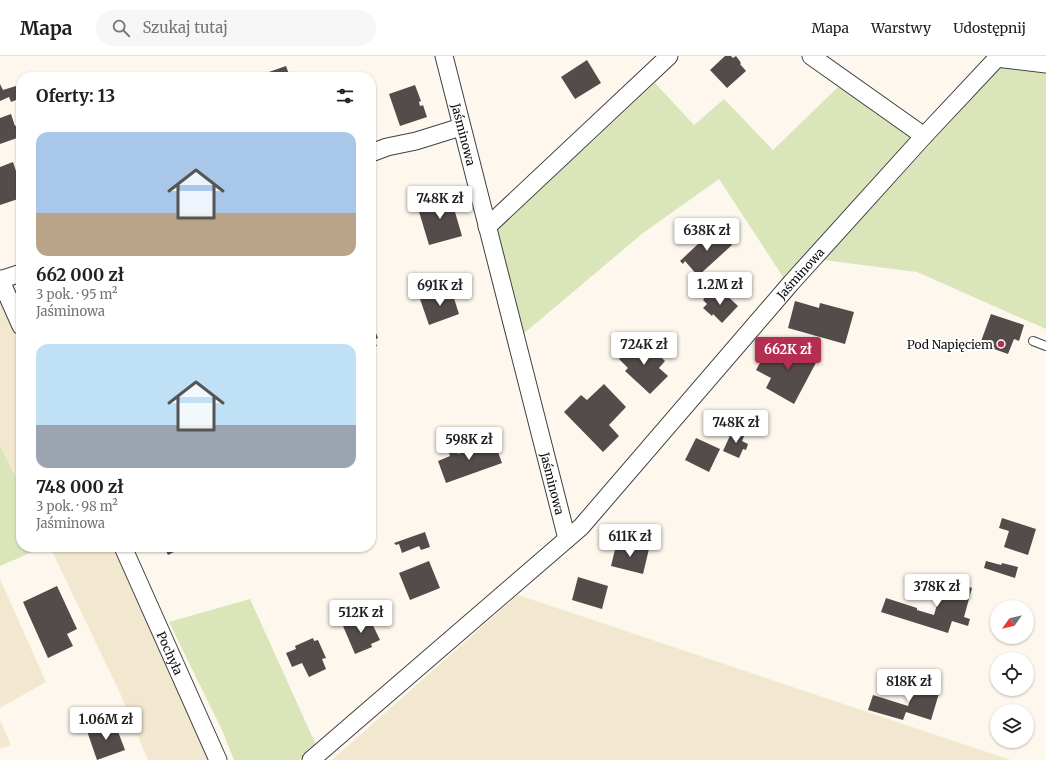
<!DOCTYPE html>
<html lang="pl">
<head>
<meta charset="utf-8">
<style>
	:root { --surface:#fff; --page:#f6f6f6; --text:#202124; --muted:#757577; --line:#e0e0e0; --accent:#b32e50 }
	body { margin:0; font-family:Merriweather,serif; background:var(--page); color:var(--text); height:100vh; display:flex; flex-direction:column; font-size:15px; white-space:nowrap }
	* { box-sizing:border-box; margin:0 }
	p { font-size:13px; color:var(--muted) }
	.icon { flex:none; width:22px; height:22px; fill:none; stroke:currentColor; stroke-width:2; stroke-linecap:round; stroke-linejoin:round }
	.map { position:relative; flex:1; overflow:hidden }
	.panel { position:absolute; left:16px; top:16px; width:360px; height:480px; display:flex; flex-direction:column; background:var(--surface); border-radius:16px; box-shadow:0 1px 3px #0004 }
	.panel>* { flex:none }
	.needle { width:26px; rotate:236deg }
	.tools { position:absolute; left:990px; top:544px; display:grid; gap:8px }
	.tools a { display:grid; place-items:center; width:44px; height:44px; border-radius:50%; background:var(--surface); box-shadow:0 1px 3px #0004; font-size:20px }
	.price { position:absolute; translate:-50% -34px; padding:0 9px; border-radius:4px; background:#fff; color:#222; font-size:13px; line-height:26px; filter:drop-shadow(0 1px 2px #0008) }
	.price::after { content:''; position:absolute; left:50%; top:24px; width:12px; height:9px; margin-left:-6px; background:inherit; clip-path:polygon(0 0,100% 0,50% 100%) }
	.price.active { background:var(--accent); color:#fff }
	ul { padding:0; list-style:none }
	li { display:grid; align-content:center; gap:8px; height:212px; padding:0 20px }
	li span { display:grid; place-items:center; height:124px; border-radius:12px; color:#555 }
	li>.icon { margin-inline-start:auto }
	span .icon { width:72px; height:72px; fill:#fffc; stroke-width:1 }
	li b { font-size:17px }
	h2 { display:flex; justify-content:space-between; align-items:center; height:48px; padding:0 20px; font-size:17px }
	header { display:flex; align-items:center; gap:24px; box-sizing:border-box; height:56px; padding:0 20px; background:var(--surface); border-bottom:1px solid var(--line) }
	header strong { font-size:19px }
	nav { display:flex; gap:22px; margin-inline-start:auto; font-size:14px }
	.search { width:280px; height:36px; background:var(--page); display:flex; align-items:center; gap:10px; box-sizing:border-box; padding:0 14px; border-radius:22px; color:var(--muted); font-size:15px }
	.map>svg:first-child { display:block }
	.farmland { fill:#f2e8cf }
	.green { fill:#dae6b9 }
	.building { fill:#544c4a }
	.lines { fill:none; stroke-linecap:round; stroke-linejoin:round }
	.lane-casing { stroke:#404040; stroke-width:10 }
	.street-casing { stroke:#404040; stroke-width:19 }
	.lane { stroke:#fff; stroke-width:8 }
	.street { stroke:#fff; stroke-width:17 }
	.poi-dot { fill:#b32e50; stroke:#fff; stroke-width:1.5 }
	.labels { text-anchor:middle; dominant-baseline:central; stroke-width:4; stroke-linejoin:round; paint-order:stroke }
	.street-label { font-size:12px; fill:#0d0d0d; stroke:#fff }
	.poi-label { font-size:12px; fill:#0d0d0d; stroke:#fff; text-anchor:end }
</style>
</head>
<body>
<header>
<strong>Mapa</strong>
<div class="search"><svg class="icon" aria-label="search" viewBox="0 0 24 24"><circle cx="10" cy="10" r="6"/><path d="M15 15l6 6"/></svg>Szukaj tutaj</div>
<nav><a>Mapa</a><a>Warstwy</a><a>Udostępnij</a></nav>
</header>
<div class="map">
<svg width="1046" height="704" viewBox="0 0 1046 704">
	<rect width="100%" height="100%" fill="#fef7ed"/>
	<!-- farmland -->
	<g class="farmland">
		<polygon points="0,245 21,291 21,432 0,389"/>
		<polygon points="50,491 113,491 209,704 148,704 120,637"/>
		<polygon points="0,523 46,626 0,652"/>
		<polygon points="518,539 1011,704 332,704"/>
		<polygon points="0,664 11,689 0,693"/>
	</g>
	<!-- green -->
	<g class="green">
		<polygon points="1000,12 1046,18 1046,273 917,216 824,204"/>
		<polygon points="655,27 694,69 724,43 773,94 838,31 907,75 910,82 904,90 785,224 719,123 643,177 522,279 492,173 591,87"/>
		<polygon points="0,389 21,432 21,491 44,491 0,510"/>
		<polygon points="250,543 316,689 299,704 234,704 222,674 169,566"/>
	</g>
	<!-- building -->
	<g class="building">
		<polygon points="725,0 731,0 733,2 736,0 739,4 741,7 740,8 746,15 727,32 710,14"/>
		<polygon points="587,4 601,27 575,43 561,21"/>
		<polygon points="286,10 290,21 264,21 263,18"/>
		<polygon points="0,28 3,34 16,30 21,42 11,46 9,41 0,45"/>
		<polygon points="415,29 421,45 419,46 420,50 423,49 427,61 400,70 389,38"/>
		<polygon points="11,58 15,70 21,68 21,91 17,82 0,88 0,62"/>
		<polygon points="13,106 21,130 21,142 0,149 0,111"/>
		<polygon points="450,139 462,180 429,189 417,149"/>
		<polygon points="716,171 732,189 698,220 685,205 683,208 680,205"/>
		<polygon points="451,233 459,258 429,269 420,243"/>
		<polygon points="720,233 738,250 722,267 713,258 712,260 703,252 707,248 703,244 708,237 713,241"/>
		<polygon points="795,245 819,252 820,247 854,256 845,288 788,272"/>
		<polygon points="991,258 1024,269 1019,285 1014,283 1008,298 980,288"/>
		<polygon points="371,265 378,282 374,284 377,290 371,292"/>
		<polygon points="640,281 665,305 659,312 668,320 650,338 625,315 628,312 619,303"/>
		<polygon points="794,288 819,301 794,348 766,332 771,322 756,314 769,291 788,301"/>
		<polygon points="604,328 626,351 609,369 619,380 603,396 564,356 581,339 587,344"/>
		<polygon points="733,373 745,378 742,385 748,388 746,394 743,393 739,402 723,395"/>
		<polygon points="696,382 720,393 709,416 685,404"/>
		<polygon points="476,385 478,390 494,385 502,407 446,427 438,405 450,400 448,394 456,392 458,398 470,393 468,387"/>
		<polygon points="1002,462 1036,473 1028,499 1004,491 1009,475 999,472"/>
		<polygon points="425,476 430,491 421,494 419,490 402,497 399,488 396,489 394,487"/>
		<polygon points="617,485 649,493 643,518 611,510"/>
		<polygon points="164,491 184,491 168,499"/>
		<polygon points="429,505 440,532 410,544 399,517"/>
		<polygon points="986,505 1001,509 1002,507 1018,511 1015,522 984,512"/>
		<polygon points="578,521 608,530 602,553 572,544"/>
		<polygon points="945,521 960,526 960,527 972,532 964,561 970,563 968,570 952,565 948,577 881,556 886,542 917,552 917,554 934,559"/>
		<polygon points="57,530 77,573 67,578 73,590 48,602 23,546"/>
		<polygon points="368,559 380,584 371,588 372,591 355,598 343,570"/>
		<polygon points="313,582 314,585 318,584 326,602 322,603 326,613 309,621 302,607 292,611 286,597 296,593 295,590"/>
		<polygon points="911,625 940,634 931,664 906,656 903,664 868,654 873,639 908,650 911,641 907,639"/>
		<polygon points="114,665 125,694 97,704 87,675"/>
	</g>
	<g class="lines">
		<defs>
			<polyline id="lane" points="1033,285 1046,290"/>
			<g id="street">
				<path id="s1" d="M444,0L567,483"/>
				<polyline points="811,0 924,80"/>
				<polyline points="996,2 1046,8"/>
				<polyline points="371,97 387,91 416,85 461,71"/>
				<polyline points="487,171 669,0"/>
				<polyline points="0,223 21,270"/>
				<polyline points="0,224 21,217"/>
				<path id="s2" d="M123,491L218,704"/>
				<path id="s3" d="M311,704L581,471L791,227L924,80L999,0"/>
			</g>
		</defs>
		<!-- lane casing -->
		<use href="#lane" class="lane-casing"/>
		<!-- street casing -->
		<use href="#street" class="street-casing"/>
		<!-- lane -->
		<use href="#lane" class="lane"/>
		<!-- street -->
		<use href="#street" class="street"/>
	</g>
	<!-- markers -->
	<circle class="poi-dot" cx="1001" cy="288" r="4"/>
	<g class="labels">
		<!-- street labels -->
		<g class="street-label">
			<text stroke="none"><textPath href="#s1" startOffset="81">Jaśminowa</textPath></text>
			<text stroke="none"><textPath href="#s3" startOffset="692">Jaśminowa</textPath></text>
			<text stroke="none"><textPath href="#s1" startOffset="441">Jaśminowa</textPath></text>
			<text stroke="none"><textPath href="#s2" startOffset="116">Pochyła</textPath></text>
		</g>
		<!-- poi labels -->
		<g class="poi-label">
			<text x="993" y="288">Pod Napięciem</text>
		</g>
	</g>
</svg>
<div class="tools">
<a><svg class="needle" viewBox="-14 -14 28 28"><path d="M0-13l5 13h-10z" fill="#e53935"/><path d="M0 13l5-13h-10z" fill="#757577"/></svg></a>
<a><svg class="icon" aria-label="locate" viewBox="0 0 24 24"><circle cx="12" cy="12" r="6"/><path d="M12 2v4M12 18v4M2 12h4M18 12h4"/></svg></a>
<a><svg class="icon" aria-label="layers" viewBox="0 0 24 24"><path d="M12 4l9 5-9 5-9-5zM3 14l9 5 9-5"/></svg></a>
</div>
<b class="price" style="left:440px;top:164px">748K zł</b>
<b class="price" style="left:707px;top:196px">638K zł</b>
<b class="price" style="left:720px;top:250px">1.2M zł</b>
<b class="price" style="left:440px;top:251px">691K zł</b>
<b class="price" style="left:644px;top:310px">724K zł</b>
<b class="price active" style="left:788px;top:315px">662K zł</b>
<b class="price" style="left:736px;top:388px">748K zł</b>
<b class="price" style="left:469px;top:405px">598K zł</b>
<b class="price" style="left:630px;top:502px">611K zł</b>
<b class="price" style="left:937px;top:552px">378K zł</b>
<b class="price" style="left:361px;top:578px">512K zł</b>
<b class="price" style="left:909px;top:647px">818K zł</b>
<b class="price" style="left:106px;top:685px">1.06M zł</b>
<section class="panel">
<h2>Oferty: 13<svg class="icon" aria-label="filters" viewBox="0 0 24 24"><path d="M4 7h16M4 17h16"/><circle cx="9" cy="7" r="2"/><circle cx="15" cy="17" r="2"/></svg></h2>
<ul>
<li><span style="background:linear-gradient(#a9c7e8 65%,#b9a48a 0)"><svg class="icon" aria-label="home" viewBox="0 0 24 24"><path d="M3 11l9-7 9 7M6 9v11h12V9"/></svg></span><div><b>662 000 zł</b><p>3 pok. · 95 m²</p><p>Jaśminowa</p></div></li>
<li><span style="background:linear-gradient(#bfe0f5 65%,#9aa5b1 0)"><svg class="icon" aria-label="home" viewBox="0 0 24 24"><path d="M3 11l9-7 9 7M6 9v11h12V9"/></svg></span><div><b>748 000 zł</b><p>3 pok. · 98 m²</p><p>Jaśminowa</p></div></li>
</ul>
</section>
</div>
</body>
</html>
